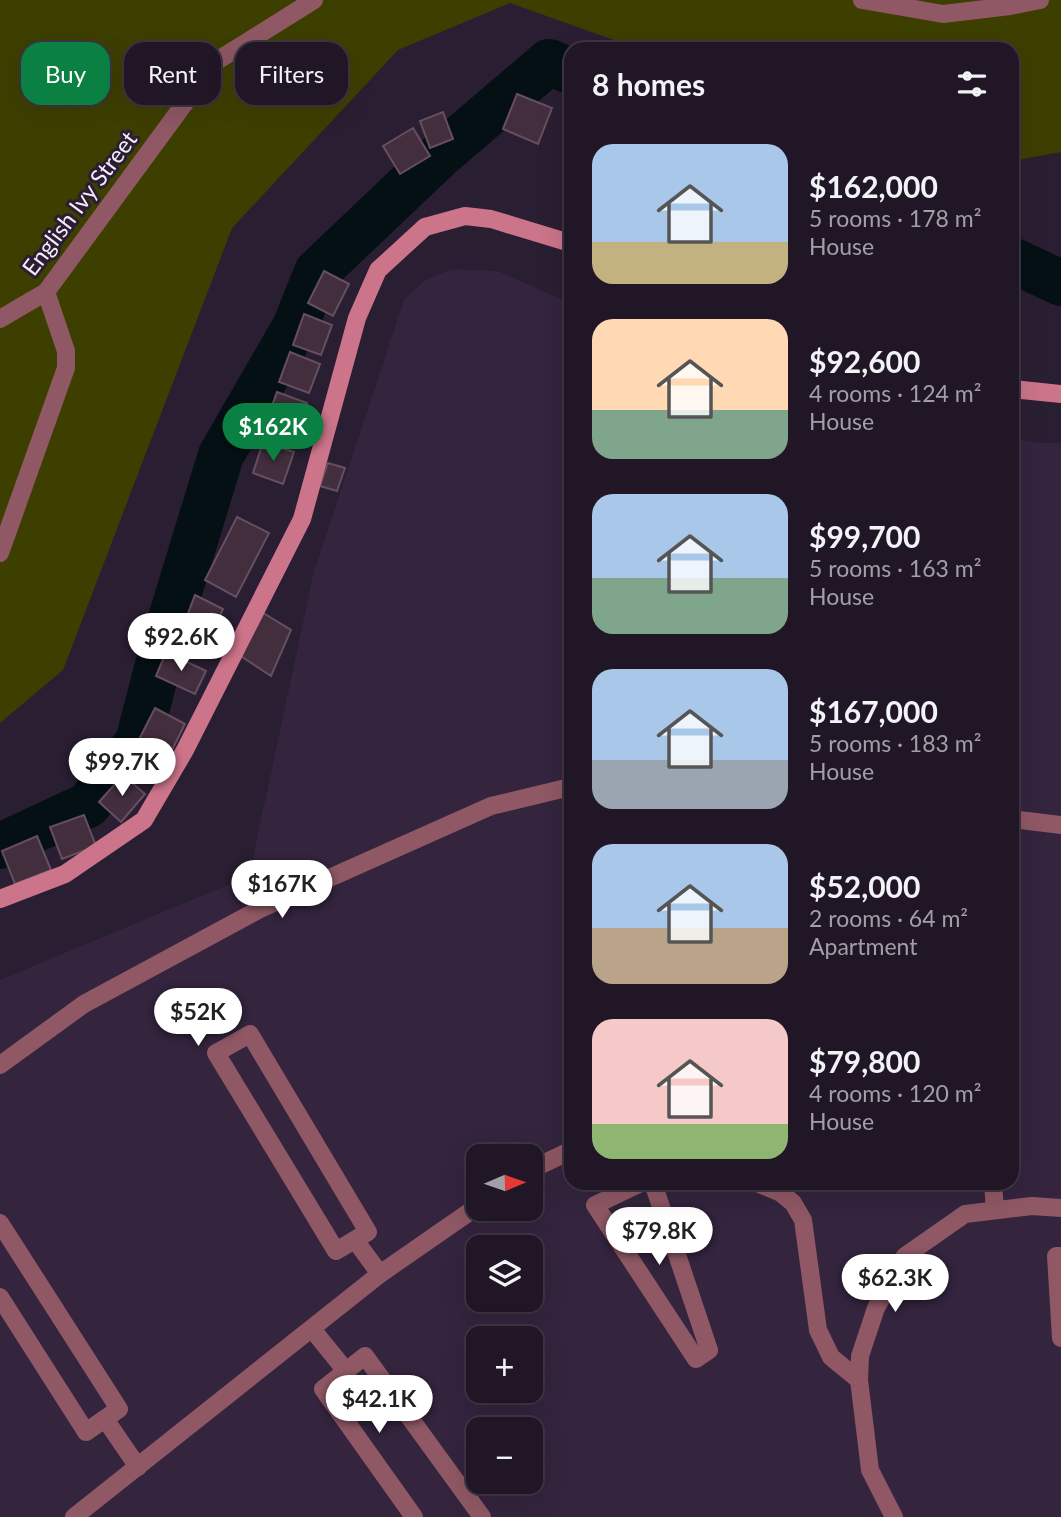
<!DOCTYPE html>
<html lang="en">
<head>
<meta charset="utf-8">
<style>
	:root { --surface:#201626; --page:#2d2332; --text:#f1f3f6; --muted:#a29fa7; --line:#3d3543; --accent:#0b8043 }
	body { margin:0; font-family:Lato,sans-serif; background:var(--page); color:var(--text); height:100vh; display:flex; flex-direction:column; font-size:26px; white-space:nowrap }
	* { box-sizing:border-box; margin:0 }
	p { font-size:23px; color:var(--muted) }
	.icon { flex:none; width:38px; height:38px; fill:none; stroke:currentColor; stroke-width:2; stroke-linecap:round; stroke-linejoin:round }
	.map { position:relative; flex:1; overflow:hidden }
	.drawer { position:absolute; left:564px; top:42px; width:455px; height:1148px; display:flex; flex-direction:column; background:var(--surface); border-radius:21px; box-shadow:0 7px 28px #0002,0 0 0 2px var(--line) }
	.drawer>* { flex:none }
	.hud { position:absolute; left:21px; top:42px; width:438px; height:63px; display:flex; gap:14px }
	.needle { width:46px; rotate:88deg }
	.buttons { position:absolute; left:466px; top:1144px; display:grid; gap:14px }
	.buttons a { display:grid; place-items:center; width:77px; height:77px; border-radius:14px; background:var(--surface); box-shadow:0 7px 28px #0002,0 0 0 2px var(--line); font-size:35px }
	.price { position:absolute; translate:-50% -60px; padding:0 16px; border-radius:24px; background:#fff; color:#222; font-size:23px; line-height:46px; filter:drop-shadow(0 2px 4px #0008) }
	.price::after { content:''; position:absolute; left:50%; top:42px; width:21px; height:16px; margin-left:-10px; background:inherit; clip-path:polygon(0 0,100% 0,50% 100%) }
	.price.on { background:var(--accent); color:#fff }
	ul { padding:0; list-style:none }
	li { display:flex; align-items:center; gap:21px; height:175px; padding:0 28px }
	li span { display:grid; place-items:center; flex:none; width:196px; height:140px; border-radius:21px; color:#555 }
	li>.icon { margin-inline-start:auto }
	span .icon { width:84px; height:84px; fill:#fffc; stroke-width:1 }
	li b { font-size:30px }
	h2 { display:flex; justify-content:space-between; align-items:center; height:84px; padding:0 28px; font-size:30px }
	.chip { padding:0 24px; border-radius:21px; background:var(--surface); box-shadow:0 7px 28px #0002,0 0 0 2px var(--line); font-size:24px; line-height:63px }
	.chip.on { background:var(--accent); color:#fff }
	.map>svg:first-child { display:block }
	.built { fill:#34243e; fill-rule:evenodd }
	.green { fill:#3d3f00 }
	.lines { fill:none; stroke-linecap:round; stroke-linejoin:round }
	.river { stroke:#041014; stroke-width:46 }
	.building { fill:#432e3e; stroke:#654f60; stroke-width:2 }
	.street { stroke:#8f5864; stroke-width:18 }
	.secondary { stroke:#cc7489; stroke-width:18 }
	.labels { text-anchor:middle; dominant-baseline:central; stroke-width:6; stroke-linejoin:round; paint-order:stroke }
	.street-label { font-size:23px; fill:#f5edfb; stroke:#2a1e32 }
</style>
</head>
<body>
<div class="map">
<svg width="1061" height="1517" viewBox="0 0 1061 1517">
	<rect width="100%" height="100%" fill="#2a1e32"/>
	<!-- built -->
	<path class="built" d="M452,269L498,271L570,303V1183H1012V438L1040,443H1061V1517H0V980L249,876L314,571L404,300L425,280ZM478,1157H530V1209H478ZM478,1248H530V1300H478ZM478,1339H530V1391H478ZM478,1430H530V1482H478Z"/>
	<!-- green -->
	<polygon class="green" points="0,0 1061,0 1061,152 1012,161 1012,49 639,49 510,3 398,50 232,228 63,670 0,723"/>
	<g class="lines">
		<!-- river -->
		<g class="river">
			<polyline points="1012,260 1061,283"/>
			<polyline points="0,846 88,805 138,742 165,638 221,455 295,327 317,272 439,156 549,62 570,71"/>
		</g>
	</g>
	<!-- building -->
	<g class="building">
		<polygon points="517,94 552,108 538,144 503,129"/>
		<polygon points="443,112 453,139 430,148 420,121"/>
		<polygon points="413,128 430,156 400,174 383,146"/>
		<polygon points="324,271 349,284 333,316 308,303"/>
		<polygon points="304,314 332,325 321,355 293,345"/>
		<polygon points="290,352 320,364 309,393 279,382"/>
		<polygon points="277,392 307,403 293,442 263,431"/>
		<polygon points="263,442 294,452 283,484 253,473"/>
		<polygon points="328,463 345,468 337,491 320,486"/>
		<polygon points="237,517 269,533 236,597 205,580"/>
		<polygon points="195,595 223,609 206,648 181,632"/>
		<polygon points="260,611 291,630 271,676 239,655"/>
		<polygon points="166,652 206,671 195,694 156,676"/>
		<polygon points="155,708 185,724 156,782 125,767"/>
		<polygon points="123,775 145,794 121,822 99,802"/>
		<polygon points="84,815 96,846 62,859 50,827"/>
		<polygon points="37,836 51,870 15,884 2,851"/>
	</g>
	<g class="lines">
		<!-- street -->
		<g class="street">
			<polyline points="862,0 943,14 1010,6 1040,0"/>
			<polyline points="0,319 46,292 215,62 314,0"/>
			<polyline points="0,553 66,368 66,351 46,292"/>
			<polyline points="1012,819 1061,825"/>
			<polygon points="250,1034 368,1232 336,1251 216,1053"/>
			<polyline points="0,1065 84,1004 260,909 491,806 570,787"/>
			<polyline points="530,1170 570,1151"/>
			<polyline points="641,1183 595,1205 696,1359 709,1350 653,1183"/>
			<polyline points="757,1183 781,1193 793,1203 803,1220 818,1330 831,1357 859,1380"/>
			<polyline points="993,1183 995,1210"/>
			<polyline points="0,1223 119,1409 86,1432 0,1297"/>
			<polyline points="355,1240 380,1274"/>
			<polyline points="1061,1256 1056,1256 1061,1338"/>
			<polyline points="312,1329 346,1371"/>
			<polyline points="105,1419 138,1467"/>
			<polyline points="74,1517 380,1274 478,1206"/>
			<polyline points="414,1517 323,1389 365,1356 482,1517"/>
			<polyline points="894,1517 870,1470 859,1380 860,1356 876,1308 905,1256 965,1214 1032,1206 1061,1208"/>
		</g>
		<!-- secondary -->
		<g class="secondary">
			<polyline points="1012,389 1061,394"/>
			<polyline points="0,899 65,874 144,820 185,750 302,519 357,318 378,270 425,227 465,216 491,219 570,243"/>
		</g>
	</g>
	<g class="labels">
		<!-- street labels -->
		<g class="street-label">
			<text transform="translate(79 203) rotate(-53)">English Ivy Street</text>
		</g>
	</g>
</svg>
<div class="buttons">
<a><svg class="needle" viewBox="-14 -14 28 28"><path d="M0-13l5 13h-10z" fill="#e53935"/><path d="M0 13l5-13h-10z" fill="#a29fa7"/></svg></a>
<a><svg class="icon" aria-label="layers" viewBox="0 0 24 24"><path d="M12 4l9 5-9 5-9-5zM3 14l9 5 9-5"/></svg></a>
<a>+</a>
<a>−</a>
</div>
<b class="price on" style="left:273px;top:463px">$162K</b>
<b class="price" style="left:181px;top:673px">$92.6K</b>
<b class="price" style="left:122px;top:798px">$99.7K</b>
<b class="price" style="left:282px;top:920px">$167K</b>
<b class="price" style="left:198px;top:1048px">$52K</b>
<b class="price" style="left:659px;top:1267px">$79.8K</b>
<b class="price" style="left:895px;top:1314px">$62.3K</b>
<b class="price" style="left:379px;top:1435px">$42.1K</b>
<div class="hud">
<a class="chip on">Buy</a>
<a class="chip">Rent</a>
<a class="chip">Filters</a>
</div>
<section class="drawer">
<h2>8 homes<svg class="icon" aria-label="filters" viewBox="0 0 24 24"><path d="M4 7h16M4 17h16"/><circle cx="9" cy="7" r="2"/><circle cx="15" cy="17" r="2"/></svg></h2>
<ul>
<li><span style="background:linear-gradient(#a9c7e8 70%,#c2b280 0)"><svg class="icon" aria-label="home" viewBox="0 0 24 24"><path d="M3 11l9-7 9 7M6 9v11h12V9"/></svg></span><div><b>$162,000</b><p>5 rooms · 178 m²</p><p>House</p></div></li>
<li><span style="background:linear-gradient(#ffd9b3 65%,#7fa58c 0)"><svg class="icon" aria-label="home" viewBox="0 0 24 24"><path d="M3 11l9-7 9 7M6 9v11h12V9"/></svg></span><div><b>$92,600</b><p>4 rooms · 124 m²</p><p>House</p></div></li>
<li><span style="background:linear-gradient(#a9c7e8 60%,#7fa58c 0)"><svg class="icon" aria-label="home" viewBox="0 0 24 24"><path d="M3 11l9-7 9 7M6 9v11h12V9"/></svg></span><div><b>$99,700</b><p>5 rooms · 163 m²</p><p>House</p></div></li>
<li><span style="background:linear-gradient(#a9c7e8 65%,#9aa5b1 0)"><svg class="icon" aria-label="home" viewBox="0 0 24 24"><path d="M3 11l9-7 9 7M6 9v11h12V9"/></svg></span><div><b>$167,000</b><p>5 rooms · 183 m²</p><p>House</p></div></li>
<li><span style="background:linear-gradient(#a9c7e8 60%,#b9a48a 0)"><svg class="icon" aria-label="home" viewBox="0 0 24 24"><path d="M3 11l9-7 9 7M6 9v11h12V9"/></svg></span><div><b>$52,000</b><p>2 rooms · 64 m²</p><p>Apartment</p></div></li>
<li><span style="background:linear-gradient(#f6c9c9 75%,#8fb573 0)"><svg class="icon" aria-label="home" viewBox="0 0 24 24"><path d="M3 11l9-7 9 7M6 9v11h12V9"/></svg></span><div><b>$79,800</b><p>4 rooms · 120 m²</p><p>House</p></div></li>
</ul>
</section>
</div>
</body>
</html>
